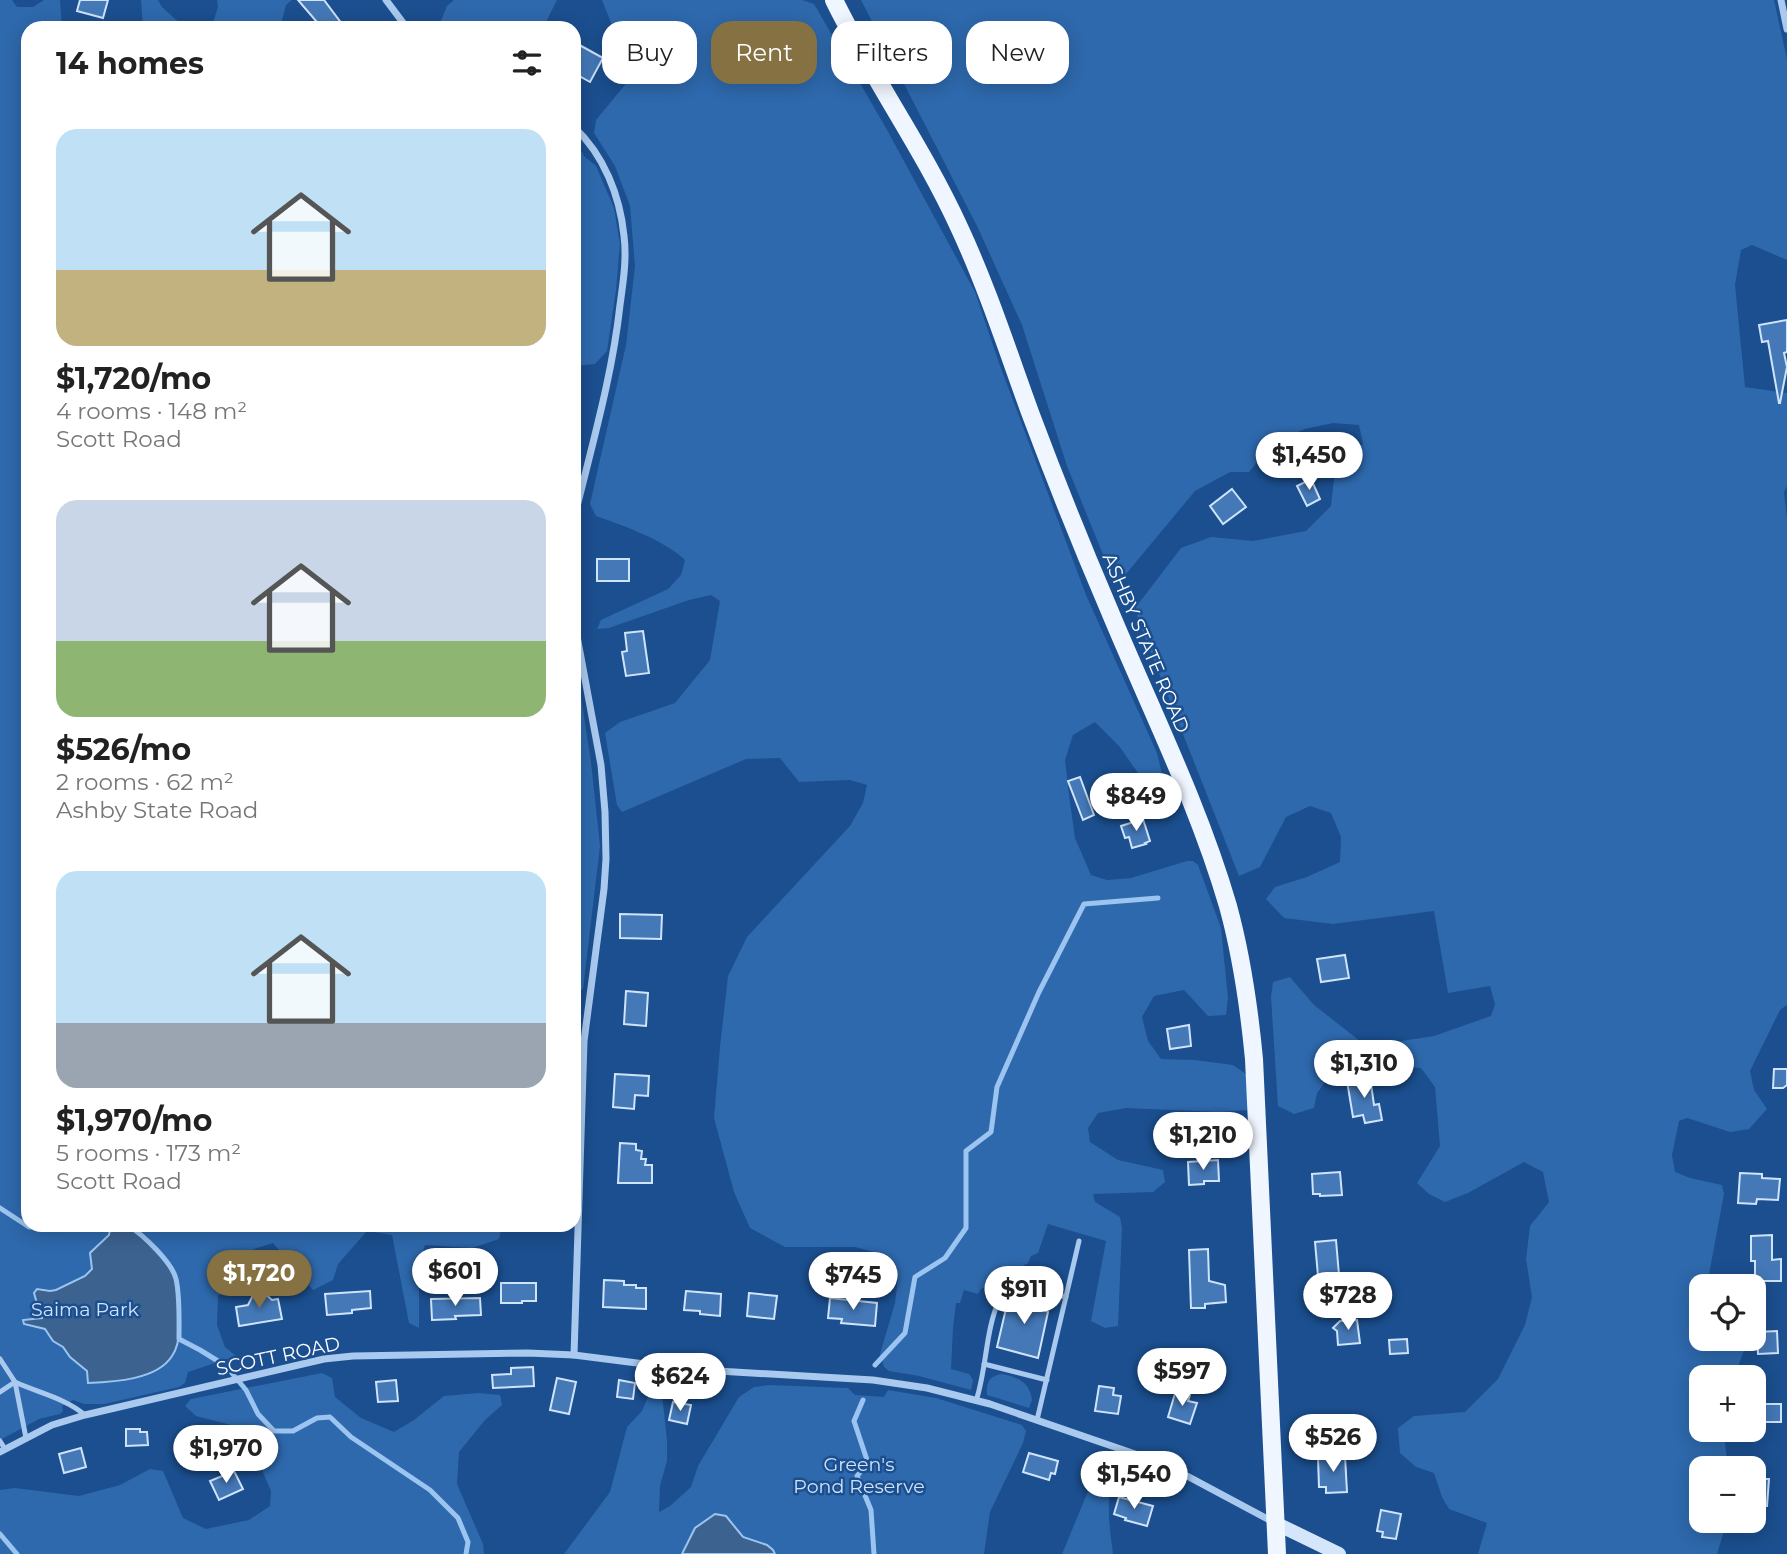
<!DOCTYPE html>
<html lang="en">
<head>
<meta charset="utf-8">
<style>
	:root { --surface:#fff; --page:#f2f2f2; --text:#222; --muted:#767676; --accent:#857141 }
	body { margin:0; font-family:Montserrat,sans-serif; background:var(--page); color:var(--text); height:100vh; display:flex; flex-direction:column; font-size:26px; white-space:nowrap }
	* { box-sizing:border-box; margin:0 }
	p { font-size:23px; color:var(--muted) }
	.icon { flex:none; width:38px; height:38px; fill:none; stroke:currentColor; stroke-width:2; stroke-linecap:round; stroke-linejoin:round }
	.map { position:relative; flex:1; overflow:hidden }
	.side { position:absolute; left:21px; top:21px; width:560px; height:1211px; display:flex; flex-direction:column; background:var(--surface); border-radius:21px; box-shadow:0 4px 18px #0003 }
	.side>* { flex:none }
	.guide { position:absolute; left:602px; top:21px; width:665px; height:63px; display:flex; gap:14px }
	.tools { position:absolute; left:1689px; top:1274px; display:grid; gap:14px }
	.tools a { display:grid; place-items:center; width:77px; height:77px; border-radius:14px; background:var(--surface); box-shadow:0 4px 18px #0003; font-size:35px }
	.price { position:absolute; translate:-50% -60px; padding:0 16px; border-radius:24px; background:#fff; color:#222; font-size:23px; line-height:46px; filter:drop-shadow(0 2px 4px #0008) }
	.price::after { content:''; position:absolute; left:50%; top:42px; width:21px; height:16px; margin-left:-10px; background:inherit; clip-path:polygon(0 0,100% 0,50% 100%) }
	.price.on { background:var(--accent); color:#fff }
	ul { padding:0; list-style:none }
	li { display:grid; align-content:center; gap:14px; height:371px; padding:0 35px }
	li span { display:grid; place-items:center; height:217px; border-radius:21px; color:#555 }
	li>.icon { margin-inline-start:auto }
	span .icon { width:126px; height:126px; fill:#fffc; stroke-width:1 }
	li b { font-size:30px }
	h2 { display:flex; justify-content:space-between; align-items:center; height:84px; padding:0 35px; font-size:30px }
	.tag { padding:0 24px; border-radius:21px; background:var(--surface); box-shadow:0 4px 18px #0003; font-size:24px; line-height:63px }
	.tag.on { background:var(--accent); color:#fff }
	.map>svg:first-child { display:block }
	.green { fill:#2e69ad }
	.water { fill:#3c6290; stroke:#9cc4f0; stroke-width:2 }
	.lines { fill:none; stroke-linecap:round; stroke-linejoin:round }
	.stream { stroke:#9cc4f0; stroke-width:5 }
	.building { fill:#4478b7; stroke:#cfe3fa; stroke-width:2 }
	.lane { stroke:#a9c9ee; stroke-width:5 }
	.street { stroke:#a9c9ee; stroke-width:7 }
	.secondary { stroke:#d6e6fa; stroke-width:14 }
	.primary { stroke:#f0f6ff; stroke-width:18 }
	.labels { text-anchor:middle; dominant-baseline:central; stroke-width:5; stroke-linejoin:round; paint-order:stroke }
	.street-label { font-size:19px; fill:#fff; stroke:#1b4f8f }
	.park-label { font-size:19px; fill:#cfe3fa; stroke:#1b4f8f }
</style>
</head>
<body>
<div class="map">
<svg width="1787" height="1554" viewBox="0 0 1787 1554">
	<rect width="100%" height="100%" fill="#1b4f8f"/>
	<!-- green -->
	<g class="green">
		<polygon points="0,0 12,0 17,7 33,7 44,0 60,0 62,28 28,28 28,1225 502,1225 499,1239 472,1248 425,1245 419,1266 419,1328 409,1323 392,1235 367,1231 338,1264 333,1280 313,1290 273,1243 254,1249 241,1271 218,1296 217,1325 225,1347 236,1356 188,1372 185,1383 179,1387 104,1404 84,1404 73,1400 62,1406 63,1411 60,1414 39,1419 0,1440"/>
		<polygon points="141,0 158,0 162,7 185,28 143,28"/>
		<polygon points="217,0 292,0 286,5 282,20 288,28 206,28 212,26 218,7"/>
		<polygon points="454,0 557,0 543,28 438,28 447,6"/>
		<path d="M602,0H802L814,4L886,128L975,292L999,363L1086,595L1157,753L1162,774L1157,780H1143L1119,746L1095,722L1073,735L1065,760L1069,795L1075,838L1091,875L1107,880L1131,878L1187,861H1193L1198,865L1221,928L1228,998L1226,1015L1208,1016L1184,990L1154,996L1142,1017L1148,1041L1161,1059L1195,1060L1233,1065L1250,1077L1247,1110L1219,1112L1126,1108L1098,1113L1088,1128L1090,1142L1118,1160L1163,1170L1165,1182L1153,1192L1093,1194L1095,1202L1120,1217L1122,1228L1118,1326L1105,1328L1091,1321L1106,1241L1048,1224L1038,1253L1031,1256L1028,1263L981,1289L978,1294L964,1290L960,1303H956L953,1328L951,1369L969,1374L973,1380L971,1390L919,1376L889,1371L884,1367L880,1354L895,1303L898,1278L888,1256L855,1247H785L750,1228L734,1192L714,1118L720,1047L728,976L747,937L850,826L863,803L867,785L850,780L799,782L780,758L746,759L622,812L617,805L605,733L620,722L675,703L710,660L720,601L711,595L689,600L609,628L597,629L601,620L668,589L681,575L685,560C666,541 622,525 596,516L590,504L626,345L635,266L630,206L615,166L594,133L596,120L629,80L633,69L624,56Z"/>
		<polygon points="861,0 1774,0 1787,59 1787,260 1752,245 1741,250 1735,285 1745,387 1787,393 1787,486 1784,492 1787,519 1787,1005 1780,1010 1750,1071 1754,1090 1767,1109 1749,1129 1730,1132 1687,1118 1679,1121 1672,1155 1675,1172 1690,1178 1722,1185 1724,1194 1708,1280 1713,1286 1701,1286 1701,1339 1748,1339 1739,1364 1739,1377 1701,1377 1701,1430 1725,1430 1724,1435 1728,1468 1701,1468 1701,1521 1727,1521 1717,1554 1478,1554 1487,1523 1449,1509 1442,1497 1434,1473 1416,1467 1400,1453 1398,1428 1414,1416 1465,1412 1498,1379 1525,1325 1532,1297 1526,1259 1530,1226 1549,1202 1543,1172 1524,1162 1468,1193 1445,1202 1429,1194 1417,1183 1440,1146 1435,1087 1421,1068 1365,1063 1336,1068 1317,1093 1314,1108 1294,1114 1278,1106 1271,997 1273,982 1290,977 1314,1005 1360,1041 1395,1042 1434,1036 1491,1016 1495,1004 1490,986 1448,993 1434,911 1333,924 1284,918 1266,899 1275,887 1307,877 1340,862 1341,837 1331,813 1310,806 1286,817 1260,867 1239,876 1138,620 1136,607 1181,548 1211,537 1253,541 1306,531 1331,506 1335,470 1363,444 1359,425 1333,423 1305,429 1274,442 1249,472 1230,472 1195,491 1121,580 1113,579 1067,466 1022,325 978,228"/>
		<polygon points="574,138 584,156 596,166 614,208 620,244 616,290 607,351 595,364 574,366"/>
		<polygon points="574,674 579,684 591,762 600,846 583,989 574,993"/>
		<polygon points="322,1373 332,1378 335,1397 361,1418 394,1432 414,1420 444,1396 478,1393 500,1395 502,1405 485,1420 459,1452 457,1484 483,1544 484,1554 0,1554 0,1490 15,1488 79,1496 120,1485 150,1469 163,1471 183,1518 206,1529 249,1520 270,1506 271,1491 248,1438 231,1425 196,1416 185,1406 191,1399"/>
		<path d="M1002,1374C1018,1377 1030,1383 1032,1400L1029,1408L987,1395C986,1382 989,1376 1002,1374Z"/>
		<polygon points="653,1385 662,1394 667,1440 667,1461 660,1486 659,1512 670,1506 691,1487 698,1466 739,1397 754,1387 769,1385 848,1388 855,1395 884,1397 888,1390 936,1398 1022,1425 1026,1431 1023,1443 990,1512 984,1554 564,1554 610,1492 627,1427 642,1411"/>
		<path d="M1101,1460L1109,1462C1114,1476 1109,1488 1109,1502C1108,1520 1111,1537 1113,1554H1062Z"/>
	</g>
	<!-- water -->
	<g class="water">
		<path d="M111,1225H129C142,1237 170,1260 176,1277C179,1286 178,1299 178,1309C180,1324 181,1343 172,1356C157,1380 113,1382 88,1383L87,1371L70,1357L63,1347L53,1341L45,1329L24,1324L23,1320L42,1318L43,1309L36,1300L34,1293L37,1289L50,1291L56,1290L85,1276L92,1269L90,1253L109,1235Z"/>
		<polygon points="715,1514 726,1516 743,1537 767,1545 773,1550 775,1554 682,1554 695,1528"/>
	</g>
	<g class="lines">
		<!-- stream -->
		<g class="stream">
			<polyline points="0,1208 29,1227 75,1225"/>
			<polyline points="102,1225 116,1226"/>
			<path d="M129,1226C143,1235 172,1262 176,1279C180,1296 179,1321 179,1339L200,1350L226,1366L246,1390L258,1414L274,1431H293L317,1418L330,1417L351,1437L430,1490L458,1518L468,1542L466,1554"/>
			<polyline points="875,1365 905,1333 915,1277 945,1258 966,1228 966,1151 991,1132 997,1087 1039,992 1084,904 1158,898"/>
			<polyline points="863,1400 854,1421 868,1463 857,1476 871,1510 874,1554"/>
			<polyline points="0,1534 17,1554"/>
		</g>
	</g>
	<!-- building -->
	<g class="building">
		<polygon points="80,0 108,0 103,18 77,11"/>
		<polygon points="298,0 324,0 345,28 322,28"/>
		<polygon points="574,42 603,58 590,82 581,77 574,79"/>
		<polygon points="1787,320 1787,352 1784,353 1787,367 1780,403 1779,403 1768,341 1762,342 1759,325"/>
		<polygon points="1311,479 1320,499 1307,506 1297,486"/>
		<polygon points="1232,489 1246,507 1223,524 1210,506"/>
		<rect x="597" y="559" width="32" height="22"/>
		<polygon points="643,631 649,673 626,676 622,652 627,651 625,633"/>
		<polygon points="1080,777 1094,815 1083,820 1068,781"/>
		<polygon points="1143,819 1150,841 1145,843 1146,844 1132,848 1129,837 1125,838 1121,826"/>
		<polygon points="620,914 662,915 661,939 620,938"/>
		<polygon points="1345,955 1349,978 1321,982 1317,959"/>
		<polygon points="626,991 648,993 646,1026 624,1024"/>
		<polygon points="1189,1025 1191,1046 1170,1049 1167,1029"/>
		<polygon points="1774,1069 1787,1069 1787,1085 1783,1088 1773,1088"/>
		<polygon points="615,1074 649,1076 648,1096 635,1095 634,1109 613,1107"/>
		<polygon points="1370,1077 1374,1105 1379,1104 1382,1120 1365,1123 1363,1115 1353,1117 1347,1081"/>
		<polygon points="620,1143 636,1144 636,1150 642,1151 641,1159 646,1159 645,1165 652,1165 652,1183 618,1183"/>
		<polygon points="1218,1160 1219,1181 1204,1181 1204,1184 1189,1185 1188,1162"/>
		<polygon points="1340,1172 1342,1195 1320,1196 1320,1194 1313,1194 1312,1174"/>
		<polygon points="1740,1173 1762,1174 1762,1178 1780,1179 1778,1200 1757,1199 1756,1204 1738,1203"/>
		<polygon points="1772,1235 1772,1260 1781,1259 1781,1281 1755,1281 1755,1261 1751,1261 1751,1236"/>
		<polygon points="1336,1240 1339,1275 1318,1276 1315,1242"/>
		<polygon points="1208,1249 1209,1281 1225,1285 1226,1302 1205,1304 1205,1308 1191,1308 1189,1250"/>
		<polygon points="604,1280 624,1281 624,1285 636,1285 636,1288 646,1288 646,1309 603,1307"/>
		<polygon points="501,1283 536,1283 536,1301 522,1301 522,1303 501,1303"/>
		<polygon points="262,1291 272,1300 278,1299 282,1319 239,1326 236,1307 248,1305 254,1293"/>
		<polygon points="370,1291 371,1308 352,1310 352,1313 327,1315 325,1294"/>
		<polygon points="686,1291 721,1294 720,1316 700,1314 700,1311 684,1310"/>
		<polygon points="749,1293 777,1296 774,1319 747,1316"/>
		<polygon points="1018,1296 1048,1302 1046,1311 1048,1312 1038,1358 997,1347 1008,1300 1016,1302"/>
		<polygon points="480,1298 481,1315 455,1316 456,1319 432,1320 431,1299"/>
		<polygon points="830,1298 877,1303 875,1326 841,1323 842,1319 828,1318"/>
		<polygon points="1357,1320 1360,1343 1338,1345 1337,1331 1333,1328 1340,1321"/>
		<polygon points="1777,1331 1778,1353 1758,1354 1757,1332"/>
		<polygon points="1407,1339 1408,1353 1390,1354 1389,1340"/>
		<polygon points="533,1367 534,1386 493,1388 492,1375 511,1374 511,1368"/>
		<polygon points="557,1378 576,1382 569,1414 550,1410"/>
		<polygon points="396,1380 398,1401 378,1402 376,1382"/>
		<polygon points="619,1380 635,1383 633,1399 617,1397"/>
		<polygon points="1099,1386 1114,1388 1113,1395 1121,1396 1118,1414 1095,1411"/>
		<polygon points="1176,1390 1190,1395 1188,1401 1197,1403 1190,1424 1168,1417"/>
		<polygon points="673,1402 691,1405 687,1424 669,1420"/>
		<rect x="1759" y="1404" width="22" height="18"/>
		<polygon points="126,1429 140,1429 140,1432 147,1432 148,1445 126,1446"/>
		<polygon points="81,1448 86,1467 64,1473 59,1454"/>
		<polygon points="1029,1453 1058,1461 1055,1474 1051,1473 1049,1480 1023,1472"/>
		<polygon points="1345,1456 1347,1492 1326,1493 1326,1487 1319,1487 1318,1458"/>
		<polygon points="234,1471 243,1489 219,1500 210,1481"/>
		<polygon points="1754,1479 1769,1479 1767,1506 1754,1506"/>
		<polygon points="1119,1497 1153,1506 1147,1526 1125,1520 1126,1518 1114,1514"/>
		<polygon points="1381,1510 1401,1514 1396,1539 1382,1537 1383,1532 1377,1531"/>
	</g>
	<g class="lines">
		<!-- lane -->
		<g class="lane">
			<polyline points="0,1359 15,1382 26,1438"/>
			<polyline points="984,1364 1047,1380"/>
			<path d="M0,1392L15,1382C39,1393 65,1398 85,1415"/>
			<path d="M976,1401C987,1368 985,1330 1000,1298C1020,1283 1045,1293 1066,1297"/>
			<polyline points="1037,1420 1079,1241"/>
			<polyline points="0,1441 5,1449"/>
		</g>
		<!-- street -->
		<g class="street">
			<polyline points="386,0 407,28"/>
			<polyline points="1781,0 1787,29"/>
			<path d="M574,127C604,155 620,196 624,236C627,259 623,283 620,305C612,378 591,448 574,519"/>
			<polyline points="574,1355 584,1041 604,889 606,859 605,812 601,765 574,620"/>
			<polyline points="0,1452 52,1425 85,1415 324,1359 353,1356 528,1353 574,1355 684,1369 873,1380 927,1388 990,1404 1135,1454 1189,1477 1275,1523"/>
		</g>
		<!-- secondary -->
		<polyline class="secondary" points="1275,1523 1339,1554"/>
		<!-- primary -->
		<path class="primary" d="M834,0C872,78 923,148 959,227C987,287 1008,352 1031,415C1055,479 1081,544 1108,607C1149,706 1198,803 1228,906C1242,957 1249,1007 1254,1059L1277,1554"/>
	</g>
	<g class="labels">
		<!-- street labels -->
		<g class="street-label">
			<text transform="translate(1146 643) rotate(67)">ASHBY STATE ROAD</text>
			<text transform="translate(278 1356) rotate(-12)">SCOTT ROAD</text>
		</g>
		<!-- park labels -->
		<g class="park-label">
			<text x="85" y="1309">Saima Park</text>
			<text x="859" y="1464">Green's<tspan x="859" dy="22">Pond Reserve</tspan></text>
		</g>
	</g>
</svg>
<div class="tools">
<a><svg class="icon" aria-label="locate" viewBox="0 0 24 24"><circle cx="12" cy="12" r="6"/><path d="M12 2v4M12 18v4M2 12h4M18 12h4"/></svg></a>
<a>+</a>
<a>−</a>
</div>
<b class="price" style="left:1309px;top:492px">$1,450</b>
<b class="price" style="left:1136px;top:833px">$849</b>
<b class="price" style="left:1364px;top:1100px">$1,310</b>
<b class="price" style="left:1203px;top:1172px">$1,210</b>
<b class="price" style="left:455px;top:1308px">$601</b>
<b class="price on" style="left:259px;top:1310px">$1,720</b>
<b class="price" style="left:853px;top:1312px">$745</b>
<b class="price" style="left:1024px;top:1326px">$911</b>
<b class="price" style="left:1348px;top:1332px">$728</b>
<b class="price" style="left:1182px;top:1408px">$597</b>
<b class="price" style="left:680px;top:1413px">$624</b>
<b class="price" style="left:1333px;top:1474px">$526</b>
<b class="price" style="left:226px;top:1485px">$1,970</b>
<b class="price" style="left:1134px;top:1511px">$1,540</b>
<div class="guide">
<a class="tag">Buy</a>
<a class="tag on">Rent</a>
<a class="tag">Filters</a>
<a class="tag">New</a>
</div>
<section class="side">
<h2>14 homes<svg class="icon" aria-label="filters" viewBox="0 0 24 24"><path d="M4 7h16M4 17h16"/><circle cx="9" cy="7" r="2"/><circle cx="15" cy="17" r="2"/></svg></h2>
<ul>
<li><span style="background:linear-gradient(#bfe0f5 65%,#c2b280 0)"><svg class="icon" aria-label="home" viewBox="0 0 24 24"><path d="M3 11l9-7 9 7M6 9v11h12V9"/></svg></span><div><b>$1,720/mo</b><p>4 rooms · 148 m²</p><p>Scott Road</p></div></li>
<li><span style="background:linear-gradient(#c9d6e8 65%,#8fb573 0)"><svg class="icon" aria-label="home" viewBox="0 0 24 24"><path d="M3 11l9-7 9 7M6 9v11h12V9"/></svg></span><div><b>$526/mo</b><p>2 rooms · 62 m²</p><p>Ashby State Road</p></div></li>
<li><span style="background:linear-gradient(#bfe0f5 70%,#9aa5b1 0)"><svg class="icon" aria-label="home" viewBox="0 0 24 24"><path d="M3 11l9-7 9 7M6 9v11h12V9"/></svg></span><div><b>$1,970/mo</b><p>5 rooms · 173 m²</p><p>Scott Road</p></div></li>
</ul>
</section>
</div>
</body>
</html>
